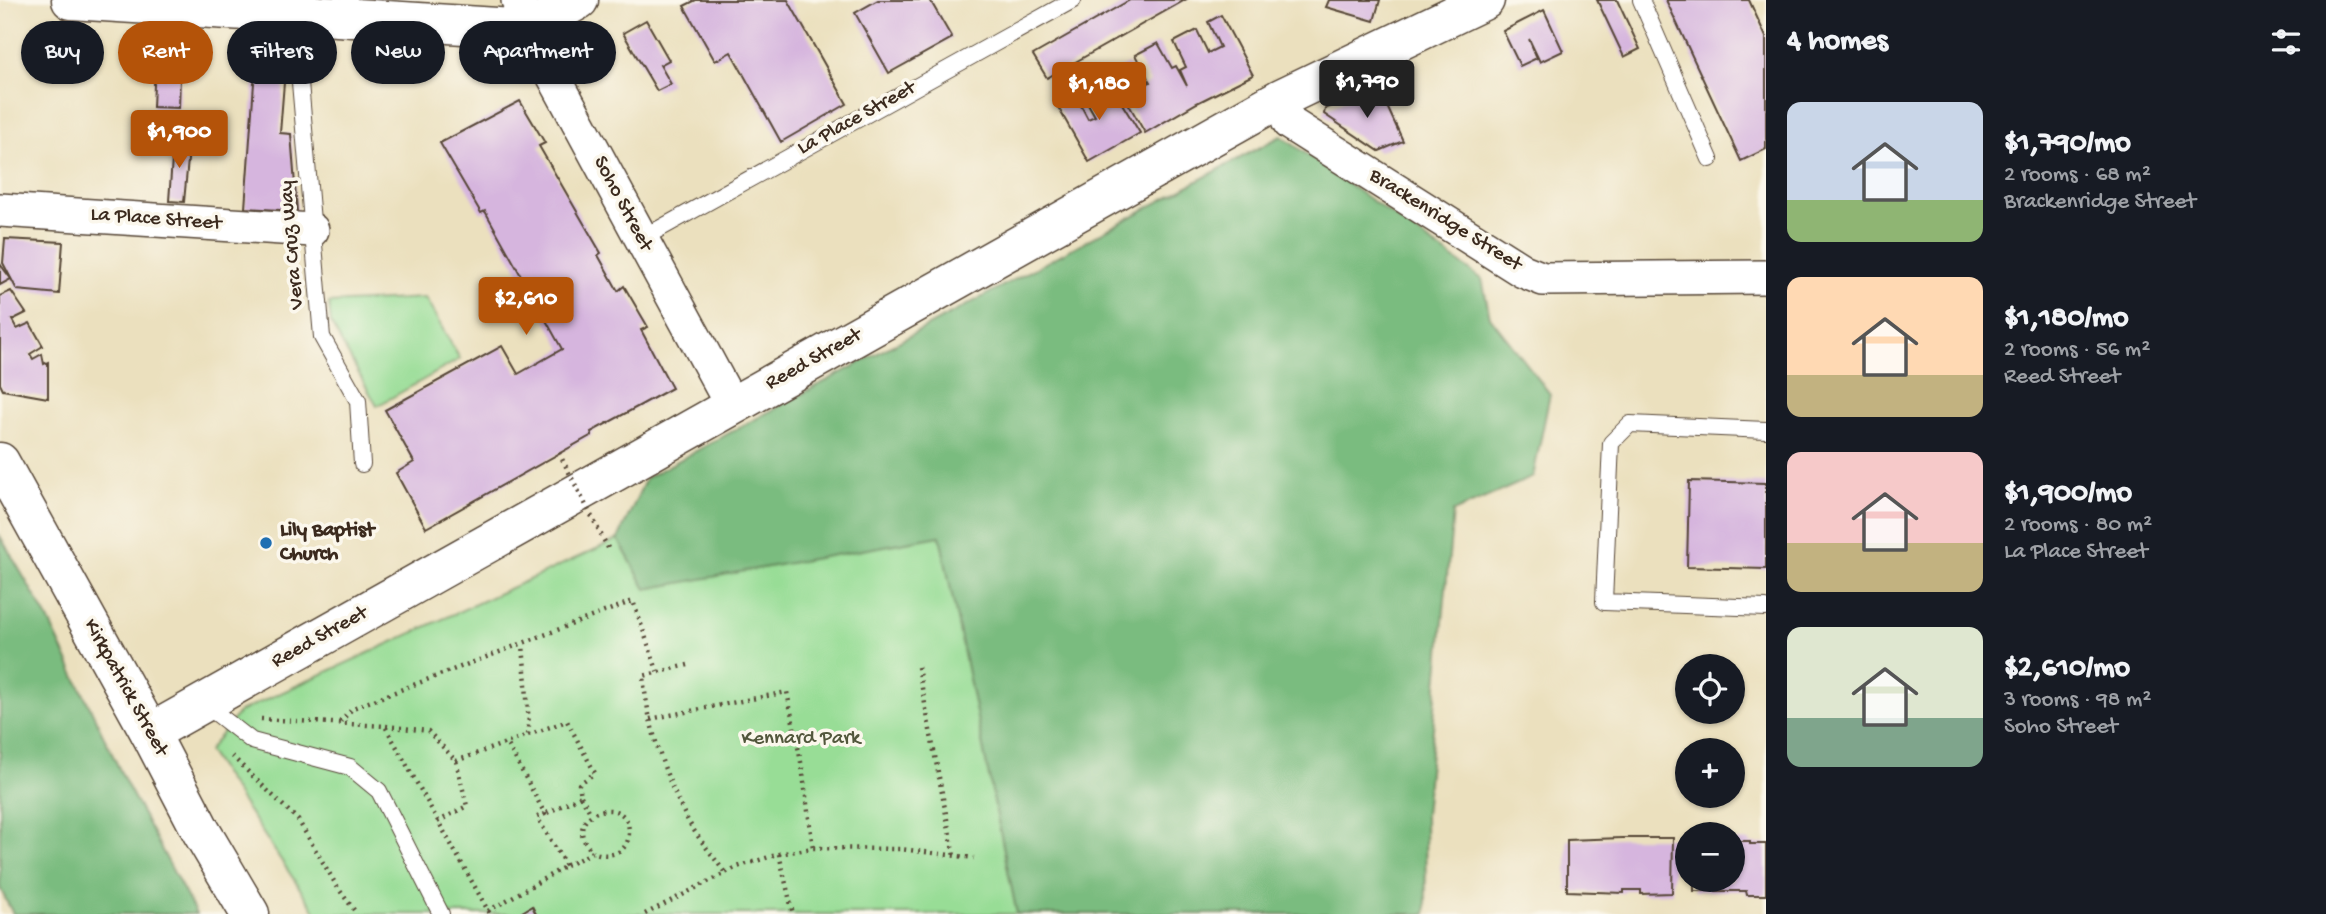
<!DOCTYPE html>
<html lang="en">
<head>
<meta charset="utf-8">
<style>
	:root { --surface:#171b24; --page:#20242c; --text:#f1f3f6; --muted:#9ea1a6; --accent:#b45309 }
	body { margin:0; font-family:"Gochi Hand",sans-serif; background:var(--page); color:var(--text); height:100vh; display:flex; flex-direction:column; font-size:26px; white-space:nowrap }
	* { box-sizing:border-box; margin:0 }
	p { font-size:23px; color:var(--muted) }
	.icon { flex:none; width:38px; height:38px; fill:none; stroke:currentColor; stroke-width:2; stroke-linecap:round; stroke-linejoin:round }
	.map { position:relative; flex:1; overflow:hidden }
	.details { display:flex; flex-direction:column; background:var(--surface); width:560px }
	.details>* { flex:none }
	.hud { position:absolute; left:21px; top:21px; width:665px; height:63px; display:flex; gap:14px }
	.fabs { position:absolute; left:1675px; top:654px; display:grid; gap:14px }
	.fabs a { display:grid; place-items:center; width:70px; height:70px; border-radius:50%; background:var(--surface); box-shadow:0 2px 5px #0004; font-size:35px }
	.price { position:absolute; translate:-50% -60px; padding:0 16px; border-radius:7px; background:var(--accent); color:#fff; font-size:23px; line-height:46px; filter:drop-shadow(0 2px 4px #0008) }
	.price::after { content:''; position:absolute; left:50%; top:42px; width:21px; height:16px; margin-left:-10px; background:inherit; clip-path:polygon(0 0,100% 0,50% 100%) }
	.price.active { background:#222; color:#fff }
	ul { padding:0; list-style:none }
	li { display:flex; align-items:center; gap:21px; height:175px; padding:0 21px }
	li span { display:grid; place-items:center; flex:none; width:196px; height:140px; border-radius:14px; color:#555 }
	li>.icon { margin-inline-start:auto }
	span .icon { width:84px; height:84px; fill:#fffc; stroke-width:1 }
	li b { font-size:30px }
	h2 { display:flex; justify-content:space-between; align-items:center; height:84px; padding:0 21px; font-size:30px }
	.chip { padding:0 24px; border-radius:32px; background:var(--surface); box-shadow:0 2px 5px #0004; font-size:24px; line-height:63px }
	.chip.active { background:var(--accent); color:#fff }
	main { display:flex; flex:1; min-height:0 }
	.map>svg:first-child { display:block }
	.green { fill:#98dd96; stroke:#6a845a; stroke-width:2 }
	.forest { fill:#7abc7f; stroke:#5a734e; stroke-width:2 }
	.building { fill:#d6b5de }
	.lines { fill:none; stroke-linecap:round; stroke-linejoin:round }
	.service-casing { stroke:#554536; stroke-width:18 }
	.minor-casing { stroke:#554536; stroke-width:36 }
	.tertiary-casing { stroke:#554536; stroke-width:41 }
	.secondary-casing { stroke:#554536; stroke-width:41 }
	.path { stroke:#554536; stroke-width:4.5; stroke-dasharray:2 5; stroke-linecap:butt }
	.service { stroke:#fff; stroke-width:16 }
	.minor { stroke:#fff; stroke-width:33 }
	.tertiary { stroke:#fff; stroke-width:38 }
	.secondary { stroke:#fff; stroke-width:38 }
	.path-bridge { stroke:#554536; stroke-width:4.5; stroke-dasharray:2 5; stroke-linecap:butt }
	.poi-dot { fill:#1f6fb2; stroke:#fbf7ec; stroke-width:2.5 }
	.labels { text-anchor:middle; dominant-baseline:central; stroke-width:7; stroke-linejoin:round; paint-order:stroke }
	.street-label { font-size:21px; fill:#3b2a1e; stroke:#fbf7ec }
	.poi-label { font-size:21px; font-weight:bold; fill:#3b2a1e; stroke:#fbf7ec; text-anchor:start }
	.park-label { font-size:21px; fill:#52573c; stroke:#fbf7ec }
</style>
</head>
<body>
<main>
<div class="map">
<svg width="1766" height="914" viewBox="0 0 1766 914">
	<rect width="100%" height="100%" fill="#fbf7ec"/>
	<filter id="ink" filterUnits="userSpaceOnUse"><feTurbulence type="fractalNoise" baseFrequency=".0143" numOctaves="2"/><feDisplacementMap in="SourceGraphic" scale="14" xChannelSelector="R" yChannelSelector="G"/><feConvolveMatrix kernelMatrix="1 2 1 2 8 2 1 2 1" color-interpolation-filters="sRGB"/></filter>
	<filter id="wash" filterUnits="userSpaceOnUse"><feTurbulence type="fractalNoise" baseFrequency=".00686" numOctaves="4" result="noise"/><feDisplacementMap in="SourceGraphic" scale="28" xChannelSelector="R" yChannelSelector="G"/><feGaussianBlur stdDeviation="1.57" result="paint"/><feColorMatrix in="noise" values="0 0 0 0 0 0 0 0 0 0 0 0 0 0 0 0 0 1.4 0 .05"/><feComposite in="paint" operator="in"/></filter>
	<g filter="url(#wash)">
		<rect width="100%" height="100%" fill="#ebe0be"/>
		<!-- green -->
		<g class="green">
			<polygon points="425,298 460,359 377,406 331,324 329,303"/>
			<polygon points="940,535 1017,914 317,914 208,751 239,712 618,539 646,589"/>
		</g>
		<!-- forest -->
		<g class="forest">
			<polygon points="1281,136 1482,279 1490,317 1550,394 1533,477 1453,512 1425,815 1426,914 1017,914 940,536 646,589 618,539 646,478"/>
			<polygon points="0,536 47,617 127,785 196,914 13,914 0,888"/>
		</g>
		<g id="blocks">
			<!-- building -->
			<g class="building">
				<polygon points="696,0 788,0 847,104 781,142 731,52 715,61 684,6"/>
				<polygon points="878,0 930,0 952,38 889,73 855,13"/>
				<polygon points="1130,0 1185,0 1047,78 1033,55"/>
				<polygon points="1329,0 1380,0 1374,21 1326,7"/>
				<polygon points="1597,0 1617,0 1640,49 1624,57"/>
				<polygon points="1666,0 1749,0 1766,37 1766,149 1741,161"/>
				<polygon points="1544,10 1563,51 1540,62 1529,39 1537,58 1520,66 1503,31"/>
				<polygon points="1221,15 1253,75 1197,103 1145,133 1111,73 1128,64 1141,87 1150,82 1135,55 1158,43 1172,68 1176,66 1187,86 1180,70 1186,67 1174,42 1197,30 1208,53 1220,47 1208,22"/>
				<polygon points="646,20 669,60 660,65 671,84 657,91 623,33"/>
				<polygon points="156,41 194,43 193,78 180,77 179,108 153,107"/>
				<polygon points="256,55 286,57 280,133 291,134 297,211 245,208"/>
				<polygon points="1108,81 1140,133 1089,162 1058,107 1076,96 1088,119 1095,116 1083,95"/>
				<polygon points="1379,89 1403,141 1379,151 1324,114 1325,109 1357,95 1358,98"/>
				<polygon points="520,101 545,143 539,146 601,253 598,255 618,291 624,286 648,327 641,330 672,388 591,432 592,435 426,528 396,473 414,462 385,410 502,346 518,374 562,349 485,211 481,213 440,143"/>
				<polygon points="175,138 190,138 184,202 169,201 172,159 176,160 177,156 174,155"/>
				<polygon points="5,239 63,242 59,294 17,290 3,263"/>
				<polygon points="0,264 11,279 0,285"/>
				<polygon points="11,291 26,313 12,320 17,329 30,323 43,346 30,354 33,359 42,354 44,364 48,362 48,398 3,390 0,384 0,296"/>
				<polygon points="1689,481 1766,483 1766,569 1687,567"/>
				<polygon points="1622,838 1673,838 1672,893 1641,894 1641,890 1624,890 1624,893 1567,891 1567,840"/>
				<polygon points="1732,841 1750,841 1750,844 1766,844 1766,895 1747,895 1746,891 1694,891 1694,880 1732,880"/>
				<polygon points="532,906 536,914 519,914"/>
			</g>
		</g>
	</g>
	<g filter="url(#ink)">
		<use href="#blocks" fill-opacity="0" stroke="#554536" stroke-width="2"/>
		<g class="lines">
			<defs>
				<g id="service">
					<polyline points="1641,0 1710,159"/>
					<polyline points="294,13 322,337 358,401 362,464"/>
					<polyline points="641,239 1073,0"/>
					<polyline points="1766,430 1630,424 1611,443 1604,602 1766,608"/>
					<polyline points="203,703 252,741 350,767 379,791 441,914"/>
				</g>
				<g id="minor">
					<polyline points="518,0 528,29 732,406"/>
					<polyline points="1279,99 1289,123 1523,271 1543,279 1766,277"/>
					<polyline points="0,210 312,230"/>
				</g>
				<g id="tertiary">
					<polyline points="0,462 150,733 201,831 250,914"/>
					<polyline points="150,733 1279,99 1485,0"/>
				</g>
				<polyline id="secondary" points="71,0 528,29 579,0"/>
			</defs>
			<!-- service casing -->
			<use href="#service" class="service-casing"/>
			<!-- minor casing -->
			<use href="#minor" class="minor-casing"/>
			<!-- tertiary casing -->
			<use href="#tertiary" class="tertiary-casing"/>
			<!-- secondary casing -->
			<use href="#secondary" class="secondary-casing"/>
			<!-- path -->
			<g class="path">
				<path d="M688,665L643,676C648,725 663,771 685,815C695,835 712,854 725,873"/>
				<polyline points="918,667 954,856"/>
				<polyline points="261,719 385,726 490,914"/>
				<polyline points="650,719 787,692 802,767 813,848"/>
				<polyline points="340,722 353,708 633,601 658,673"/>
				<polyline points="386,726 428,731 456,761 467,806 437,822"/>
				<polyline points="528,735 567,721 595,773 579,784 581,796 545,814"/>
				<polyline points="232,756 298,820 338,888 357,914"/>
				<polyline points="456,761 528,735 529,725 523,644"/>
				<polyline points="581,796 591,814"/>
				<polyline points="779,854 793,914"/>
				<path d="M566,866L593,852C609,859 629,853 629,832C628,789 555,816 593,852"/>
				<polyline points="488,911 566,866 537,817 545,814 507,743"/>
				<polyline points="645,914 737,867 779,854 813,848 900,849 974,858"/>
			</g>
			<!-- service -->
			<use href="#service" class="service"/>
			<!-- minor -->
			<use href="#minor" class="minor"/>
			<!-- tertiary -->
			<use href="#tertiary" class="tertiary"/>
			<!-- secondary -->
			<use href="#secondary" class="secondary"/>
			<!-- path-bridge -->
			<polyline class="path-bridge" points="559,453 608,548"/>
		</g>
	</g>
	<!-- markers -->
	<circle class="poi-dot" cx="266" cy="543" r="7"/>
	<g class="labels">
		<!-- street labels -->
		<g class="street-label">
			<text transform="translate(857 119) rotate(-29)">La Place Street</text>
			<text transform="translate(622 204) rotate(62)">Soho Street</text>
			<text transform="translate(156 220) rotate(4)">La Place Street</text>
			<text transform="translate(1445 221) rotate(32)">Brackenridge Street</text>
			<text transform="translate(293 245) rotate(-95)">Vera Cruz Way</text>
			<text transform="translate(814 360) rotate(-29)">Reed Street</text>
			<text transform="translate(320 638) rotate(-29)">Reed Street</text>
			<text transform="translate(125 688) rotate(61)">Kirkpatrick Street</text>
		</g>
		<!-- poi labels -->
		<g class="poi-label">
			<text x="280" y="531">Lily Baptist<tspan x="280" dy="24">Church</tspan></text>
		</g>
		<!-- park labels -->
		<g class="park-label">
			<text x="801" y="739">Kennard Park</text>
		</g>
	</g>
</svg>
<div class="fabs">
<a><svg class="icon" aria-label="locate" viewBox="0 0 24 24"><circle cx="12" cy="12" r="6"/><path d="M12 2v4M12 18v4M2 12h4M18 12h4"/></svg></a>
<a>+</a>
<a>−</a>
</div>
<b class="price active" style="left:1367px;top:120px">$1,790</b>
<b class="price" style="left:1099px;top:122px">$1,180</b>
<b class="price" style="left:179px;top:170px">$1,900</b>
<b class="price" style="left:526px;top:337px">$2,610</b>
<div class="hud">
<a class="chip">Buy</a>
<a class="chip active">Rent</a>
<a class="chip">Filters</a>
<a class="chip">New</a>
<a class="chip">Apartment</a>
</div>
</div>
<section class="details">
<h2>4 homes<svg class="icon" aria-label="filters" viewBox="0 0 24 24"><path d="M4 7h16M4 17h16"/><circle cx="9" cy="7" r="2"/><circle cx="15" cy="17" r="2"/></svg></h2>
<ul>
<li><span style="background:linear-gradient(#c9d6e8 70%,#8fb573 0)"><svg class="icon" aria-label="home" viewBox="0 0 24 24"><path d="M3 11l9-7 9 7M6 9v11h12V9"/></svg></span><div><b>$1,790/mo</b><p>2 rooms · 68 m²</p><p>Brackenridge Street</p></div></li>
<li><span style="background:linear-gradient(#ffd9b3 70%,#c2b280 0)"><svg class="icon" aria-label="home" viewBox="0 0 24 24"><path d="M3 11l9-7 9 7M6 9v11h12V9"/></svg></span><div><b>$1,180/mo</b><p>2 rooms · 56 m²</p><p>Reed Street</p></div></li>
<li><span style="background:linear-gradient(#f6c9c9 65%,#c2b280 0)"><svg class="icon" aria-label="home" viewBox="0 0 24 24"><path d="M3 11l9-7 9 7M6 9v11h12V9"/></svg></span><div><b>$1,900/mo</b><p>2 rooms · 80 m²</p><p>La Place Street</p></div></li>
<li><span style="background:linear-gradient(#dfe7d0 65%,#7fa58c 0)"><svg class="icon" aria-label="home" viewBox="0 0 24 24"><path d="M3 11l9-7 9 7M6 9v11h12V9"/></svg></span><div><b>$2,610/mo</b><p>3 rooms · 98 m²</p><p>Soho Street</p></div></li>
</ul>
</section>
</main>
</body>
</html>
